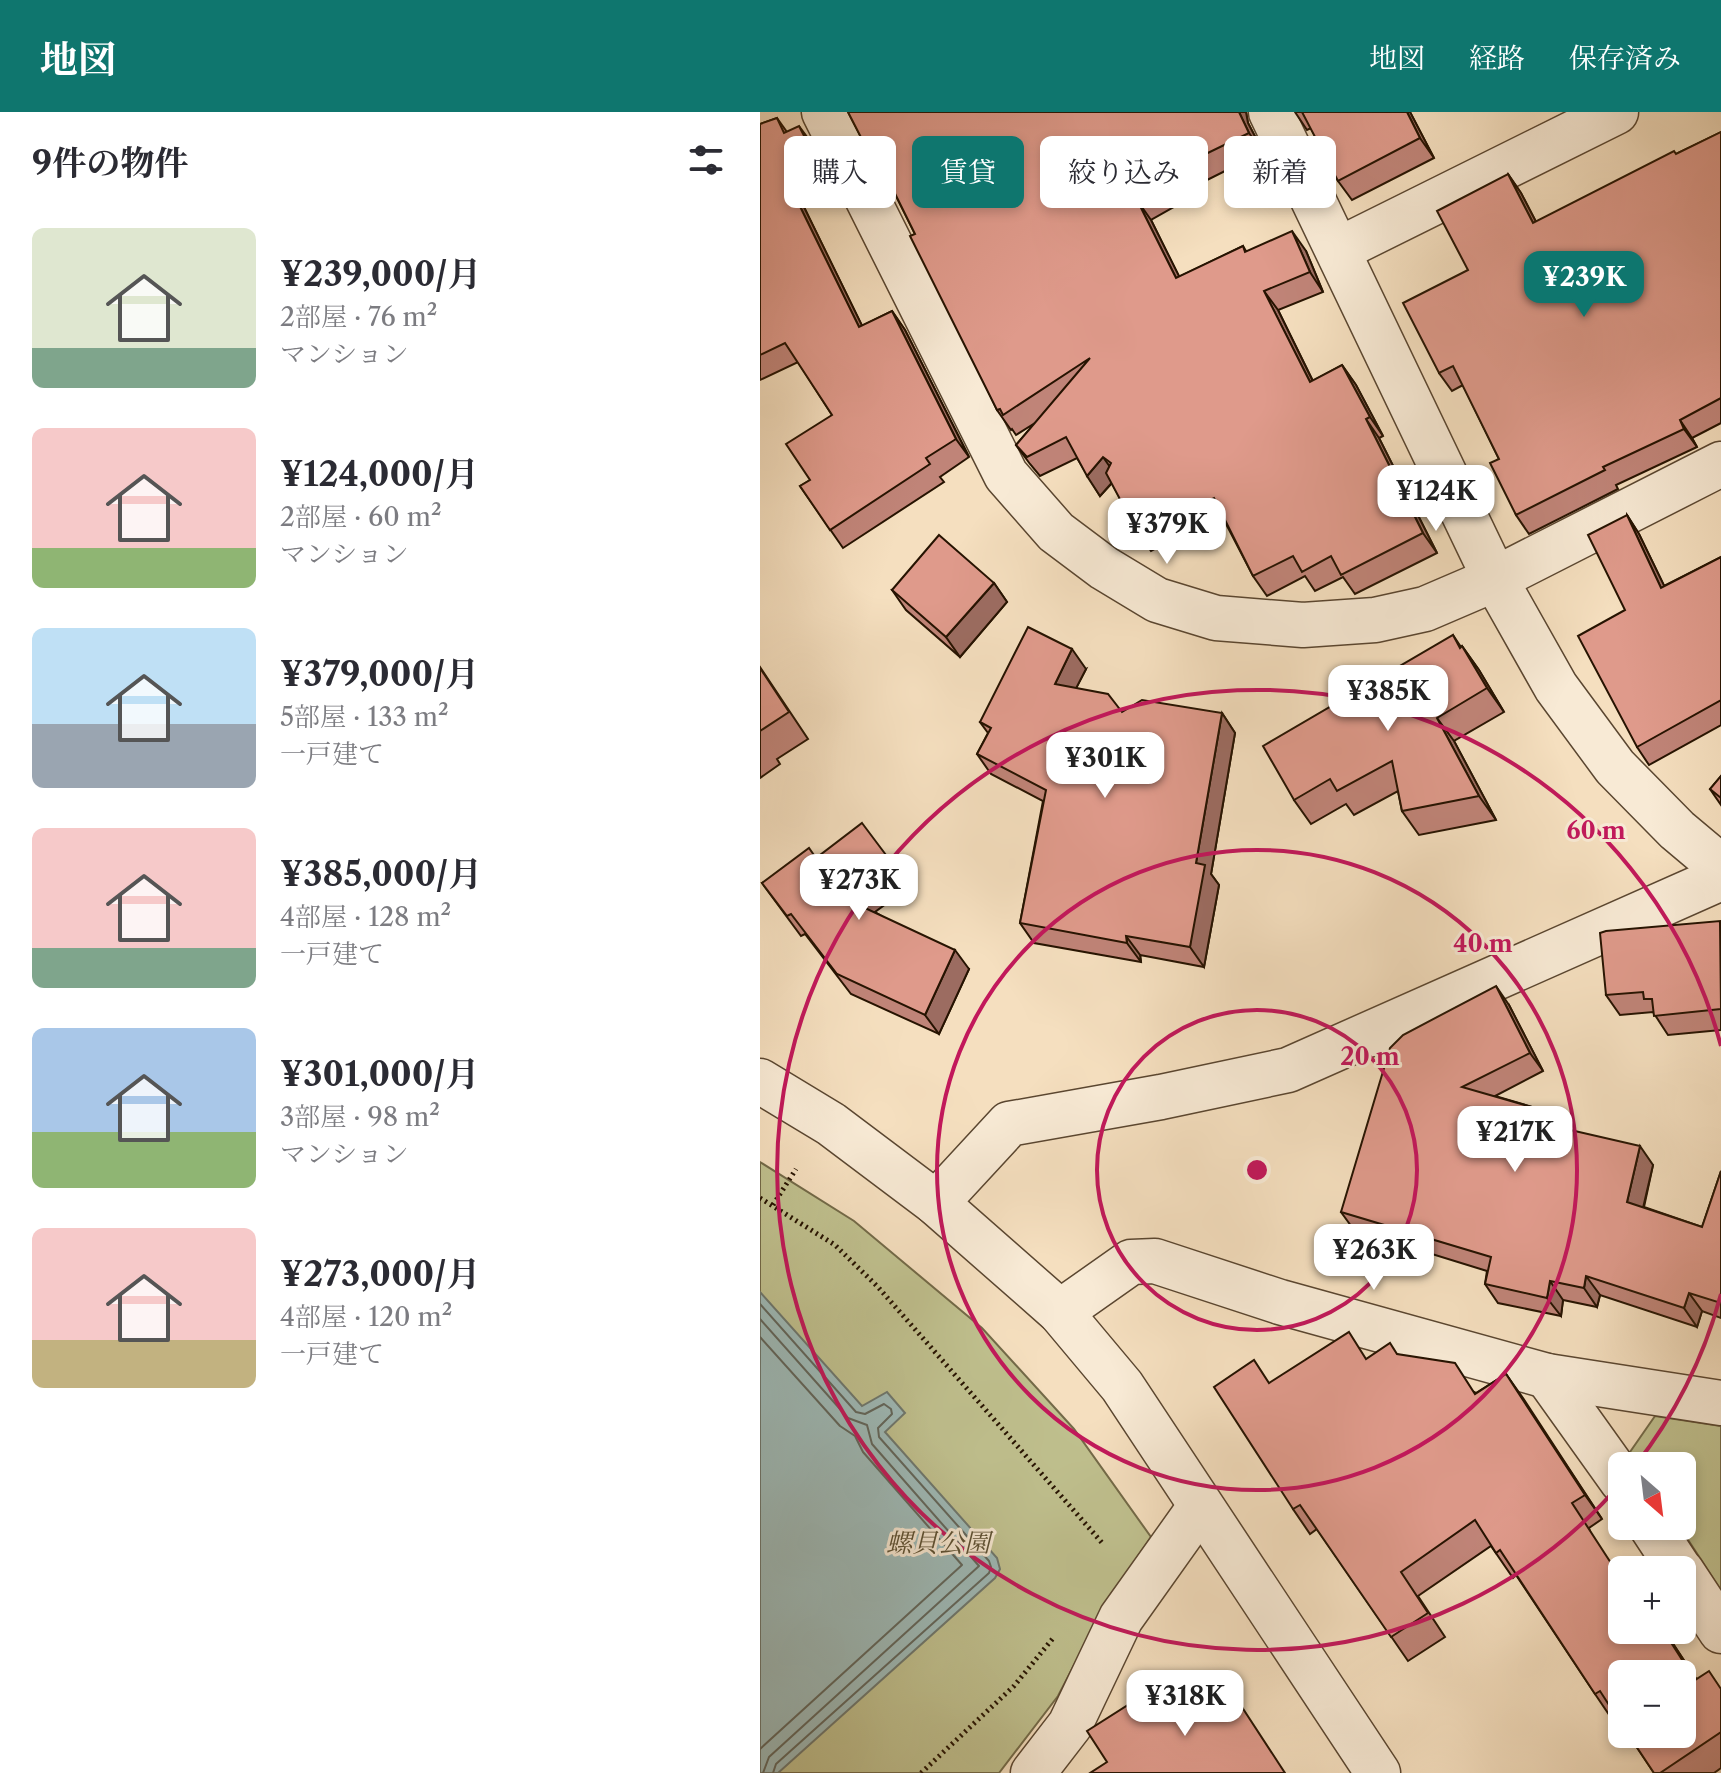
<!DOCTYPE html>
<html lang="ja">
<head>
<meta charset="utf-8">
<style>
	:root { --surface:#fff; --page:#f7f7f7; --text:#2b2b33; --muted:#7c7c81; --accent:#0f766e }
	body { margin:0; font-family:"Libre Caslon Text","Noto Serif JP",serif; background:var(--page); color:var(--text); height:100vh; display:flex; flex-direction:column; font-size:30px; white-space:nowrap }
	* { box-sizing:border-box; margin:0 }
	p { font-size:26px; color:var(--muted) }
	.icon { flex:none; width:44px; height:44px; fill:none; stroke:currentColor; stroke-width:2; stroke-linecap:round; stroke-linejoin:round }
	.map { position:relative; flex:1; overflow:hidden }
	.details { display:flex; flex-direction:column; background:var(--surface); width:760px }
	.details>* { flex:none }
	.banner { position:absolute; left:24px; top:24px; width:760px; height:72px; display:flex; gap:16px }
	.needle { width:52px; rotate:152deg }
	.tools { position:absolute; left:848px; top:1340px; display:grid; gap:16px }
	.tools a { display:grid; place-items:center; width:88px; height:88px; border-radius:12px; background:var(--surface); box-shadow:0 4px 12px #0003; font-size:40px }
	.price { position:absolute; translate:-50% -68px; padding:0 18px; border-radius:16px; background:#fff; color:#222; font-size:26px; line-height:52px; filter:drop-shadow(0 2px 4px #0008) }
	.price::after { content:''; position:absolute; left:50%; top:48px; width:24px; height:18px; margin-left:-12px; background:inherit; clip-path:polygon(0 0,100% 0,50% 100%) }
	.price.current { background:var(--accent); color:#fff }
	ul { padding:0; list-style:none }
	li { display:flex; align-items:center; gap:24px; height:200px; padding:0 32px }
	li span { display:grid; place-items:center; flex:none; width:224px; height:160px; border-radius:12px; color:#555 }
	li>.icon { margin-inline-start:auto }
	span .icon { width:96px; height:96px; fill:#fffc; stroke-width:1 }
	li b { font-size:34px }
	h2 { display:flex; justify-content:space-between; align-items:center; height:96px; padding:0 32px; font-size:34px }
	.tag { padding:0 28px; border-radius:12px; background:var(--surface); box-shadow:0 4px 12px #0003; font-size:28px; line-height:72px }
	.tag.current { background:var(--accent); color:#fff }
	header { display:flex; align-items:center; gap:48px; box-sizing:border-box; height:112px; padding:0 40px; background:var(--accent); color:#fff }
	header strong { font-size:38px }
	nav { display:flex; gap:44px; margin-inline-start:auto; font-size:28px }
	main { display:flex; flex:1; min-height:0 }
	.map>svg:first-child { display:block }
	.green { fill:#c0c18f; stroke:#736a48; stroke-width:2 }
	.water { fill:#9ebbb9; stroke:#6e786f; stroke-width:2 }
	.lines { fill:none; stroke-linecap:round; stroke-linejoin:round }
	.shore { stroke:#62675d; stroke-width:2 }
	.minor-casing { stroke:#5a4630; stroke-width:47 }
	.path { stroke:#261301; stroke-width:5; stroke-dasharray:2 4; stroke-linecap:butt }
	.minor { stroke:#f8ead5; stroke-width:44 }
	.wall { fill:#c08478; stroke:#261301; stroke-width:2 }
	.shaded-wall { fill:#9c6c61; stroke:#261301; stroke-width:2 }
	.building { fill:#df9a8b; stroke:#261301; stroke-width:2 }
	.ring { fill:none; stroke:#c2185b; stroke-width:4 }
	.labels { text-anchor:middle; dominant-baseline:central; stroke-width:6; stroke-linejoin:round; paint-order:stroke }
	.park-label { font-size:26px; font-style:italic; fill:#5c5033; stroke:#f8ead5 }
	.centre { fill:#c2185b; stroke:#f8ead5; stroke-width:4 }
	.ring-label { font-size:24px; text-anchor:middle; font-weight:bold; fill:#c2185b; stroke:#f8ead5; stroke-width:6; stroke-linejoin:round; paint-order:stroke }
</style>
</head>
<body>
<header>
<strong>地図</strong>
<nav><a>地図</a><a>経路</a><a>保存済み</a></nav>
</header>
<main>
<section class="details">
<h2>9件の物件<svg class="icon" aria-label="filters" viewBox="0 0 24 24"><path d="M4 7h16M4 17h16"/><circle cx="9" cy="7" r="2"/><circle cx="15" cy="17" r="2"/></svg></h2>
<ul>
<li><span style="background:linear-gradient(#dfe7d0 75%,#7fa58c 0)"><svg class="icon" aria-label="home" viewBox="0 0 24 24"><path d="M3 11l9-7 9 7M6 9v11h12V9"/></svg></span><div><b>¥239,000/月</b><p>2部屋 · 76 m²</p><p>マンション</p></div></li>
<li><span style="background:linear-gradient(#f6c9c9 75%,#8fb573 0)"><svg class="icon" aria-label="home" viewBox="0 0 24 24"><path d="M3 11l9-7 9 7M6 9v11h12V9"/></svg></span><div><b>¥124,000/月</b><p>2部屋 · 60 m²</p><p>マンション</p></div></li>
<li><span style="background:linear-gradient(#bfe0f5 60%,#9aa5b1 0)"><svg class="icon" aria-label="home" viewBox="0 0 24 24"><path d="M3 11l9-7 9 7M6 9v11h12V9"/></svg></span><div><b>¥379,000/月</b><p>5部屋 · 133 m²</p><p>一戸建て</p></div></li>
<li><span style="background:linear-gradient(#f6c9c9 75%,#7fa58c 0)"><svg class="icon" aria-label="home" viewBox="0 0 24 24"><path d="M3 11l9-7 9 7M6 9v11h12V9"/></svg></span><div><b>¥385,000/月</b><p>4部屋 · 128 m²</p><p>一戸建て</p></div></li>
<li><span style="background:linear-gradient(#a9c7e8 65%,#8fb573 0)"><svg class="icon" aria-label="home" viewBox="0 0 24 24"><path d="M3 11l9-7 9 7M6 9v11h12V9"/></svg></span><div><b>¥301,000/月</b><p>3部屋 · 98 m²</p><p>マンション</p></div></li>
<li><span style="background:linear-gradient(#f6c9c9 70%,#c2b280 0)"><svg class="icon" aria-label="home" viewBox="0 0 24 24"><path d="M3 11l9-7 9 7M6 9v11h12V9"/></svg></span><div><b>¥273,000/月</b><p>4部屋 · 120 m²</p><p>一戸建て</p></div></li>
</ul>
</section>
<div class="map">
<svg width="961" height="1661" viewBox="0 0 961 1661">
	<rect width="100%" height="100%" fill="#f5dfbf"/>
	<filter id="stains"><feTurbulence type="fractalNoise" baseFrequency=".0025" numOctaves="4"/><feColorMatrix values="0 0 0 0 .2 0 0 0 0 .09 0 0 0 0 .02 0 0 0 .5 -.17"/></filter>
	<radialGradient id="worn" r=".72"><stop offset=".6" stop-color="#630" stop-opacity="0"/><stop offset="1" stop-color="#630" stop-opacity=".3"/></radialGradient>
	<!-- green -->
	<g class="green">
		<polygon points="0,1050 94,1109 222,1216 314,1317 391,1425 347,1490 298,1584 239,1661 0,1661"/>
		<polygon points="895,1304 961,1314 961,1478 919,1414 922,1414 922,1354 879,1354 870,1340"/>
	</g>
	<!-- water -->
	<polygon class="water" points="0,1180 102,1294 127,1280 145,1301 125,1320 237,1446 240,1457 235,1466 18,1661 0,1661"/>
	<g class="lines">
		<!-- shore -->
		<g class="shore">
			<polyline points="0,1192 96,1300 105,1302 124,1292 131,1297 132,1302 118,1316 119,1325 229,1449 231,1455 229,1461 16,1652 13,1661"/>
			<polyline points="0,1207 88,1306 107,1313 112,1332 219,1454 9,1645 3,1661"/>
			<polyline points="0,1225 80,1314 95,1324 103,1340 202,1453 0,1637"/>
		</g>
		<defs>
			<g id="minor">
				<polyline points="64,0 246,363 296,420 344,456 397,488 456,506 543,513 615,508 665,497 735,467 961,352"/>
				<polyline points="511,0 735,467 796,575 855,655 917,718 961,755"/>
				<polyline points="578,138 856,0"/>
				<polyline points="0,969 71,1012 176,1091 300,1200 362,1274 618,1661"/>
				<polyline points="176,1091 249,1012 401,985 528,958 961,766"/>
				<polyline points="300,1200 371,1150 395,1149 520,1190 787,1264 961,1291"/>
				<polyline points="787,1264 862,1369"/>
				<polyline points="891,1414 920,1458"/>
				<polyline points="922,1460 961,1519"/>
				<polyline points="273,1661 310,1613 361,1506 440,1395"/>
			</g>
		</defs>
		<!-- minor casing -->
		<use href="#minor" class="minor-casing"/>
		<!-- path -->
		<g class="path">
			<polyline points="0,1086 75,1133 118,1175 344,1433"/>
			<polyline points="13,1093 36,1057"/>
			<polyline points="161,1661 254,1574 294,1525"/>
		</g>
		<!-- minor -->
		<use href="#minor" class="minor"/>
	</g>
	<!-- wall -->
	<g class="wall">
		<polygon points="88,0 486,0 488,11 503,40 439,72 442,79 391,108 419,165 483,134 486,139 546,139 563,180 518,198 553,269 582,253 596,273 623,324 619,326 677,441 595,482 583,465 555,479 545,464 507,484 493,464 464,408 440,420 436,415 391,439 377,419 352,371 340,384 317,346 280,364 270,352 256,333 275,311 256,323 252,317 251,318 237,298 155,122 122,56 120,57 107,37"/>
		<polygon points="535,0 650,0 674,46 592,88 578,69 551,16 547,18"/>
		<polygon points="17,6 27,20 53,33 74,75 41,89 102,214 132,199 145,218 209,345 180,365 184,370 83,436 40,374 50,368 72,303 38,250 0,268 0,12"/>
		<polygon points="961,20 961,311 932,326 937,335 856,373 858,377 769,422 756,403 739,347 703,273 692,279 679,261 708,158 748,62 761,81 776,110"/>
		<polygon points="867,403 879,422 904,474 961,445 961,613 889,653 877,635 865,498"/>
		<polygon points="234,471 247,490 200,545 146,498 132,478"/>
		<polygon points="693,523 701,535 702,534 719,558 744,600 694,629 736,708 659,723 642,699 638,679 594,703 586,692 551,712 534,688"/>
		<polygon points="0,555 48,627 17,647 20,652 0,666"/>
		<polygon points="326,557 316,576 362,600 462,601 475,621 451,762 459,773 444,855 380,843 381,850 274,831 260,811 283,689 231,662 217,642 228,621 220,610"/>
		<polygon points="961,664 961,693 950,677"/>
		<polygon points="56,746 135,755 149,775 115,800 209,857 179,922 91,882 45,822 41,824 2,771"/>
		<polygon points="961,810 961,918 908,923 893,900 860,903 846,883"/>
		<polygon points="749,893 783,959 735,984 796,1002 807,1017 893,1053 884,1095 942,1115 961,1059 961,1206 942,1199 937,1215 840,1183 837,1195 803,1188 801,1204 738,1191 725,1172 727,1159 594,1118 581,1100"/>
		<polygon points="637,1242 716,1281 746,1262 842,1407 829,1416 862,1518 904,1518 936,1567 961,1577 961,1656 954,1661 894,1661 856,1604 852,1607 835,1582 756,1463 753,1466 731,1434 658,1484 685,1525 648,1549 557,1417 550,1422 533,1397 510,1271 607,1247"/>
	</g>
	<!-- shaded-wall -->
	<g class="shaded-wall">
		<polygon points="479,0 486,0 488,11 503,40 489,21"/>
		<polygon points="647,0 650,0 674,46 660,26"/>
		<polygon points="39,14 53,33 74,75 61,57"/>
		<polygon points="748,62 761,81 786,129 773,111"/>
		<polygon points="28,70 41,89 112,234 99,215"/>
		<polygon points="377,88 391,108 430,186 416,166"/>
		<polygon points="532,119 546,139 563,180 550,160"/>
		<polygon points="504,179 518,198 563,290 550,270"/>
		<polygon points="132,199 145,218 209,345 196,327"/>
		<polygon points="582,253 596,273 623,324 610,305"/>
		<polygon points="606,307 619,326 677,441 663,421"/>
		<polygon points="920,308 932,326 937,335 924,317"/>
		<polygon points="343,345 357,365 340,384 327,364"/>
		<polygon points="867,403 879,422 914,494 901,476"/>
		<polygon points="234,471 247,490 200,545 186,525"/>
		<polygon points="702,534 719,558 744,600 727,576"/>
		<polygon points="312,537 326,557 308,592 295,572"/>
		<polygon points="462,601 475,621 451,762 459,773 444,855 430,835 436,751"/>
		<polygon points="677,606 694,629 736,708 719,684"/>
		<polygon points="366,824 380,843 381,850 367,831"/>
		<polygon points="195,838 209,857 179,922 165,903"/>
		<polygon points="736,874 749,893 783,959 770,941"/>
		<polygon points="796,1002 809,1021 793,1014"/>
		<polygon points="880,1034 893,1053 880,1109 867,1090"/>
		<polygon points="826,1164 840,1183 837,1195 824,1176"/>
		<polygon points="790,1169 803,1188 801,1204 787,1186"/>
		<polygon points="929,1181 942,1199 937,1215 924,1196"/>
		<polygon points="746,1262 763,1286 842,1407 825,1383"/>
		<polygon points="903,1518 904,1518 953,1592 935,1568"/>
	</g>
	<!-- building -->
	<g class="building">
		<polygon points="88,0 479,0 489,21 425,52 429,60 377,88 416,166 483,134 485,140 532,119 550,160 504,179 550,270 582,253 610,305 606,307 663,421 581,463 571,444 542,460 533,444 493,464 454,386 426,400 423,395 377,419 346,361 351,351 343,345 327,364 306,325 267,345 256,333 330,246 243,303 240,297 237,298 150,124 155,122 112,35 107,37"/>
		<polygon points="542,0 647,0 660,26 578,69"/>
		<polygon points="17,6 24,21 39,14 61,57 28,70 99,215 132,199 196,327 166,346 170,352 70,418 40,374 50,368 26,332 72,303 25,231 0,243 0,12"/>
		<polygon points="961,20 961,286 920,308 924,317 843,355 845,358 756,403 730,351 739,347 693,254 679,261 643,191 708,158 677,99 748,62 773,111 914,39 916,42"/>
		<polygon points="867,403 901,476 961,445 961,588 877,635 818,524 865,498 828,423"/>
		<polygon points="179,423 234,471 186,525 132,478"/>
		<polygon points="268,515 312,537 295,572 348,582 362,600 382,588 462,601 436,751 445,753 430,835 366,824 367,831 260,811 286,678 217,642 231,616 220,610"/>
		<polygon points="693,523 700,536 702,534 727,576 677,606 719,684 642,699 632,649 577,679 570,667 534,688 503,634"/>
		<polygon points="0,556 29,600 0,619"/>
		<polygon points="961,664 961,686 950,677"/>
		<polygon points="102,711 135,755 90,789 195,838 165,903 77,862 31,802 27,804 2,771 49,736 56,746"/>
		<polygon points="960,809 961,897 894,904 892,887 884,887 883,880 846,883 840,821 846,819"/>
		<polygon points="736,874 770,941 702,975 796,1002 793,1014 880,1034 867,1090 942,1115 961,1059 961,1191 929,1181 924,1196 826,1164 824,1176 790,1169 787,1186 725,1172 731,1145 581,1100 630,936 643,923"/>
		<polygon points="589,1220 606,1247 630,1231 637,1242 695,1251 715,1282 746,1262 825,1383 812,1391 862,1468 862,1518 903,1518 935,1568 949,1559 961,1577 961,1620 900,1661 894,1661 868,1622 922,1622 922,1562 862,1562 862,1613 840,1579 835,1582 740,1438 736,1441 715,1408 641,1460 668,1501 631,1525 540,1393 533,1397 454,1275 494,1248 509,1271"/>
		<polygon points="461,1563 525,1661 330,1661 347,1650 327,1619 379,1586 393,1608"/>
	</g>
	<!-- distance rings -->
	<g class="ring">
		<circle cx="497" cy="1058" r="160"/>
		<circle cx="497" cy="1058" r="320"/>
		<path d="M961 1182A480 480 0 0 1 875 1354M862 1370A480 480 0 1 1 961 934"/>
	</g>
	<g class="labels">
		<!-- park labels -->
		<g class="park-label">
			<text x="178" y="1431">螺貝公園</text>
		</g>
	</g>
	<circle cx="497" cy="1058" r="12" class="centre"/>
	<g class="ring-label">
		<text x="836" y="727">60 m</text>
		<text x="723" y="840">40 m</text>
		<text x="610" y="953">20 m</text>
	</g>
	<rect width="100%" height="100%" filter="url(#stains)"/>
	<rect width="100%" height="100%" fill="url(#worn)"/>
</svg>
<div class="tools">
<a><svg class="needle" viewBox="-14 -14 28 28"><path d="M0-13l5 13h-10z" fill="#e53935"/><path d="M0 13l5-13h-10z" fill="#7c7c81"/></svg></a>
<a>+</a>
<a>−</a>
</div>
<b class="price current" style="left:824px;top:207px">¥239K</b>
<b class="price" style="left:676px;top:421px">¥124K</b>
<b class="price" style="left:407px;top:454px">¥379K</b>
<b class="price" style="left:628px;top:621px">¥385K</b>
<b class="price" style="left:345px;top:688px">¥301K</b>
<b class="price" style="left:99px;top:810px">¥273K</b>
<b class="price" style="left:755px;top:1062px">¥217K</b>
<b class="price" style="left:614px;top:1180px">¥263K</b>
<b class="price" style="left:425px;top:1626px">¥318K</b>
<div class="banner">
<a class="tag">購入</a>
<a class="tag current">賃貸</a>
<a class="tag">絞り込み</a>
<a class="tag">新着</a>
</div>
</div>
</main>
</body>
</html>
